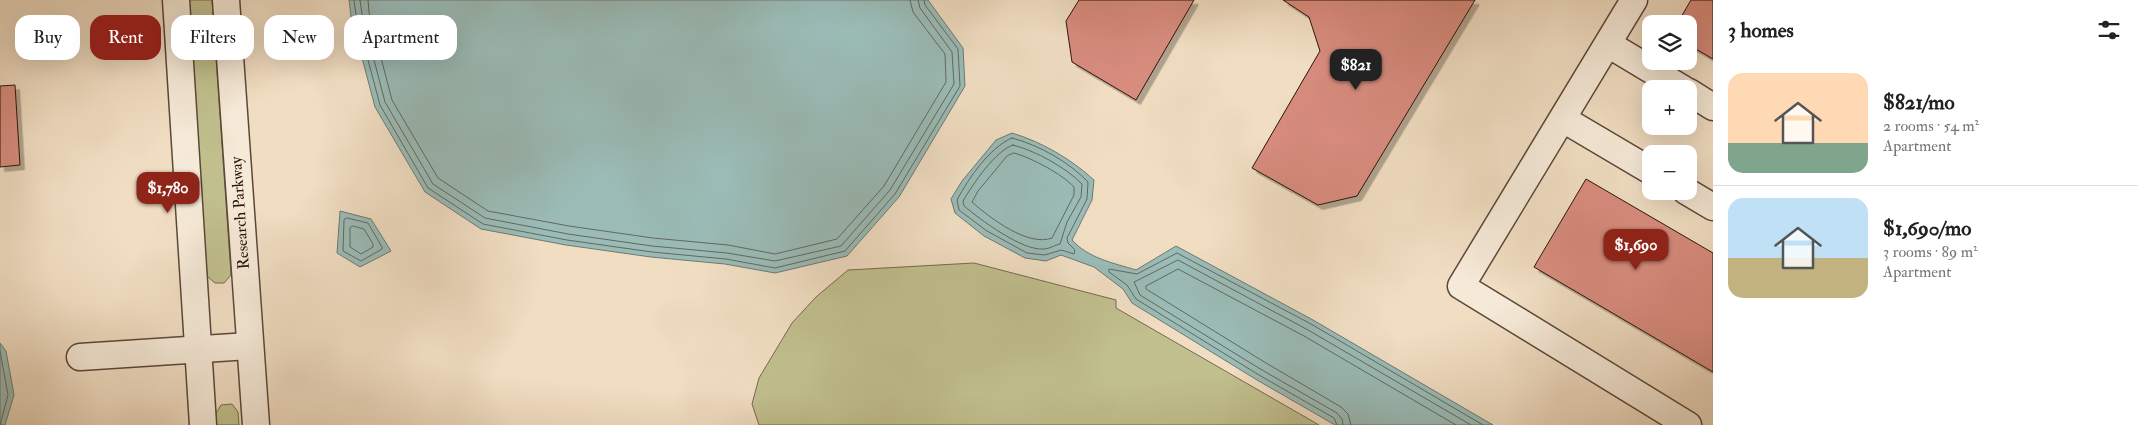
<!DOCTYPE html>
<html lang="en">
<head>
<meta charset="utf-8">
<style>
	:root { --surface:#fff; --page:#f2f2f2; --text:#222; --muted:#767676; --line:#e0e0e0; --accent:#8f2418 }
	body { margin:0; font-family:"IM FELL Double Pica",serif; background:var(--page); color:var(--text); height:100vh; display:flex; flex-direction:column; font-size:19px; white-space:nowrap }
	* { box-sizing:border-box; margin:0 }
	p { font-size:16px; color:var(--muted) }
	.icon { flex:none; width:28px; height:28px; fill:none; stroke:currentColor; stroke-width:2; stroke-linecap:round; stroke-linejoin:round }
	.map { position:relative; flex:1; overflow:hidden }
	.sheet { display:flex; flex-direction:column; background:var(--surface); width:425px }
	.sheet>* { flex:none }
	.hud { position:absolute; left:15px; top:15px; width:475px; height:45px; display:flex; gap:10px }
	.buttons { position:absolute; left:1642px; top:15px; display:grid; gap:10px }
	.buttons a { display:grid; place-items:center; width:55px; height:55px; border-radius:10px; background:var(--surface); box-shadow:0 5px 20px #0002; font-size:25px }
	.price { position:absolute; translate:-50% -42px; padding:0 11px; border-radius:10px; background:var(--accent); color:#fff; font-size:16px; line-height:32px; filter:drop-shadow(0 1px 2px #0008) }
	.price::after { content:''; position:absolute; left:50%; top:30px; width:15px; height:11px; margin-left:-8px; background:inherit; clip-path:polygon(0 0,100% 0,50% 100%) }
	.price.active { background:#222; color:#fff }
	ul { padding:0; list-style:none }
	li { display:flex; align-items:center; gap:15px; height:125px; padding:0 15px }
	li+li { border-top:1px solid var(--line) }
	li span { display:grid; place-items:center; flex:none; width:140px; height:100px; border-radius:15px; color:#555 }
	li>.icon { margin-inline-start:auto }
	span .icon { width:60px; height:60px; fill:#fffc; stroke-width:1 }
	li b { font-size:21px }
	h2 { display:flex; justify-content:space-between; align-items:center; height:60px; padding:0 15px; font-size:21px }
	.pill { padding:0 18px; border-radius:15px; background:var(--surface); box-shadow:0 5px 20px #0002; font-size:18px; line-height:45px }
	.pill.active { background:var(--accent); color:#fff }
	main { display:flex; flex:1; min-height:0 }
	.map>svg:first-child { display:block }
	.green { fill:#c1bf8e; stroke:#766a4c }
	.water { fill:#9abbb6; stroke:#6e7972 }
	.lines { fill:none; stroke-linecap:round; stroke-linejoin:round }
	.shore { stroke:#626860; stroke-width:1 }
	.building { fill:#d88c7e; stroke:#2b150b; filter:url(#shadow) }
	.minor-casing { stroke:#5c4739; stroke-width:29 }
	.minor { stroke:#f5e9d7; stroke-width:26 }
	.labels { text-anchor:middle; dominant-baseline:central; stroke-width:4; stroke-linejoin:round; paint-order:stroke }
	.street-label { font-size:16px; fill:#2b150b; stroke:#f5e9d7 }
</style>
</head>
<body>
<main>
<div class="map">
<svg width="1713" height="425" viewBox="0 0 1713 425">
	<defs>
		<filter id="shadow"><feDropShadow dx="4.5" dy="4.5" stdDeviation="0" flood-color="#0004"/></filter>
	</defs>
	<rect width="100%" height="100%" fill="#f0ddc2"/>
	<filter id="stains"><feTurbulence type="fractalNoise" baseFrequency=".004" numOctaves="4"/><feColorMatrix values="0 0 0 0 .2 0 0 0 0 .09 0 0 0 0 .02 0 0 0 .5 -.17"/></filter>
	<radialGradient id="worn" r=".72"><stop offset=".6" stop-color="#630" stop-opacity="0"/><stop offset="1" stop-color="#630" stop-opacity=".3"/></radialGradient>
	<!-- green -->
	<g class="green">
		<polygon points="188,0 212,0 231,275 224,283 215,283 207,276"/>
		<polygon points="974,263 1116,300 1116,308 1319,425 759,425 752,404 759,378 792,323 816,297 848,270"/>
		<polygon points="232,404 238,412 239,425 216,425 215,415 221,405"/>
	</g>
	<!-- water -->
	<g class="water">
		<polygon points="349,0 928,0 963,48 965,86 899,197 847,256 775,273 725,264 651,257 566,245 481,229 425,192 375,107 351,16"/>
		<path d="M1012,133C1042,142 1071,159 1094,180L1092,200L1072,240C1088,258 1113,263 1136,270L1176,246L1313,320L1493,425H1335L1257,380L1132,303L1123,289L1094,267L1061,255L1046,261L1025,258L984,236L955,213L951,199L962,181L996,140Z"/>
		<polygon points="340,211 371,219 391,251 360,267 337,253"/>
		<polygon points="0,343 6,351 14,395 5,425 0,425"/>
	</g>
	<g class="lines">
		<!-- shore -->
		<g class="shore">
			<polyline points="354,0 356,15 380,105 428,188 483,224 567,240 652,252 726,259 775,268 845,251 895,194 960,86 958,49 925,5 924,0"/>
			<polyline points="360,0 362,14 385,102 433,184 485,218 568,234 652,246 727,253 775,261 841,246 890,190 954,84 952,52 920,8 918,0"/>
			<polyline points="368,0 369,12 392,100 438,178 488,211 569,226 653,238 728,245 775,254 837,239 884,186 946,82 945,54 913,12 910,0"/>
			<path d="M1012,138C1039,145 1069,162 1088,182L1087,199L1067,238L1068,243L1075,250L1074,254L1061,250L1045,255L1027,253L987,231L959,210L957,200C968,179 990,147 1012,138Z"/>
			<path d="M1013,145C1036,151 1065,167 1082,184L1081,197L1067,222L1060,244C1055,245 1049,249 1044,249C1022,251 981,220 964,206L963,201C973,184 995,151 1013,145Z"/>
			<path d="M1014,153C1032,158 1062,174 1074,187V195L1052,238C1028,247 990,218 972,202L978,191L1007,156Z"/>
			<polygon points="347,218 368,223 382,247 382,249 361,261 343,251 344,220"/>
			<polygon points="353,226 364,229 373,244 373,247 361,254 350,247 350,228"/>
			<polyline points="0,351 8,395 0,425"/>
			<polyline points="1337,425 1334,418 1259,375 1136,299 1127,285 1109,272 1109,269 1137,274 1177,253 1311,324 1483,425"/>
			<polyline points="1343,425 1342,419 1337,413 1262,370 1140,295 1134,282 1178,260 1308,330 1471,425"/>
			<polyline points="1351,425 1348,414 1341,407 1266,363 1146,289 1146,286 1178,269 1304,336 1456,425"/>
		</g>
	</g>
	<!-- building -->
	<g class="building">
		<polygon points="1079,0 1194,0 1136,100 1072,62 1066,21"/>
		<polygon points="1283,0 1475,0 1357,196 1318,205 1252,168 1320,51 1309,17"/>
		<polygon points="1691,0 1713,0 1713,59 1689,45 1689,24 1677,24"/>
		<polygon points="15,85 20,165 0,167 0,86"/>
		<polygon points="1586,179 1713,253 1713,372 1534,267"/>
	</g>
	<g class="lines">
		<defs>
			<g id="minor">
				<polyline points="176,0 203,425"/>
				<polyline points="226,0 256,425"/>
				<polyline points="1634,0 1461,286 1688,425"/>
				<polyline points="1608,44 1683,89"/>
				<polyline points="1689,92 1713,107"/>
				<polyline points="1563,119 1651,171"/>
				<polyline points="1686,191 1713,207"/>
				<polyline points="80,357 249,346"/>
			</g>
		</defs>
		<!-- minor casing -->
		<use href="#minor" class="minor-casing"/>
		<!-- minor -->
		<use href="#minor" class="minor"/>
	</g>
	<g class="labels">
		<!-- street labels -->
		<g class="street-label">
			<text transform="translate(240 213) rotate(-94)">Research Parkway</text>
		</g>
	</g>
	<rect width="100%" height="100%" filter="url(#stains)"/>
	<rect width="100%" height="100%" fill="url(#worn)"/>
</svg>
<div class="buttons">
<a><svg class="icon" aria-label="layers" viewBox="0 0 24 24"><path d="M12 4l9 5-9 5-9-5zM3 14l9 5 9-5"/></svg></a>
<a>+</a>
<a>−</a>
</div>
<b class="price active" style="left:1356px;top:91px">$821</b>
<b class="price" style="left:168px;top:214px">$1,780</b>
<b class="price" style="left:1636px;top:271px">$1,690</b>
<div class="hud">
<a class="pill">Buy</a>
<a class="pill active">Rent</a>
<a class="pill">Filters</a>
<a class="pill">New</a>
<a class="pill">Apartment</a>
</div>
</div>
<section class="sheet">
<h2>3 homes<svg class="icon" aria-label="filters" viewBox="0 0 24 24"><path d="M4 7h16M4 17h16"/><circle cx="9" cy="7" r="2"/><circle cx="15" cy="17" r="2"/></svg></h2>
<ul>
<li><span style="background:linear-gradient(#ffd9b3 70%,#7fa58c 0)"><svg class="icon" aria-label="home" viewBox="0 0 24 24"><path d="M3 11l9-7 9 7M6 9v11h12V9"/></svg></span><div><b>$821/mo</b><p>2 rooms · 54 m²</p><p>Apartment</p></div></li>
<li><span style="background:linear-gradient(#bfe0f5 60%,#c2b280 0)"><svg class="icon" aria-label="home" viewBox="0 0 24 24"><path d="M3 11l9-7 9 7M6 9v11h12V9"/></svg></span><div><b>$1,690/mo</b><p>3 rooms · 89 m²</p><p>Apartment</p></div></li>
</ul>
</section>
</main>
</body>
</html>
